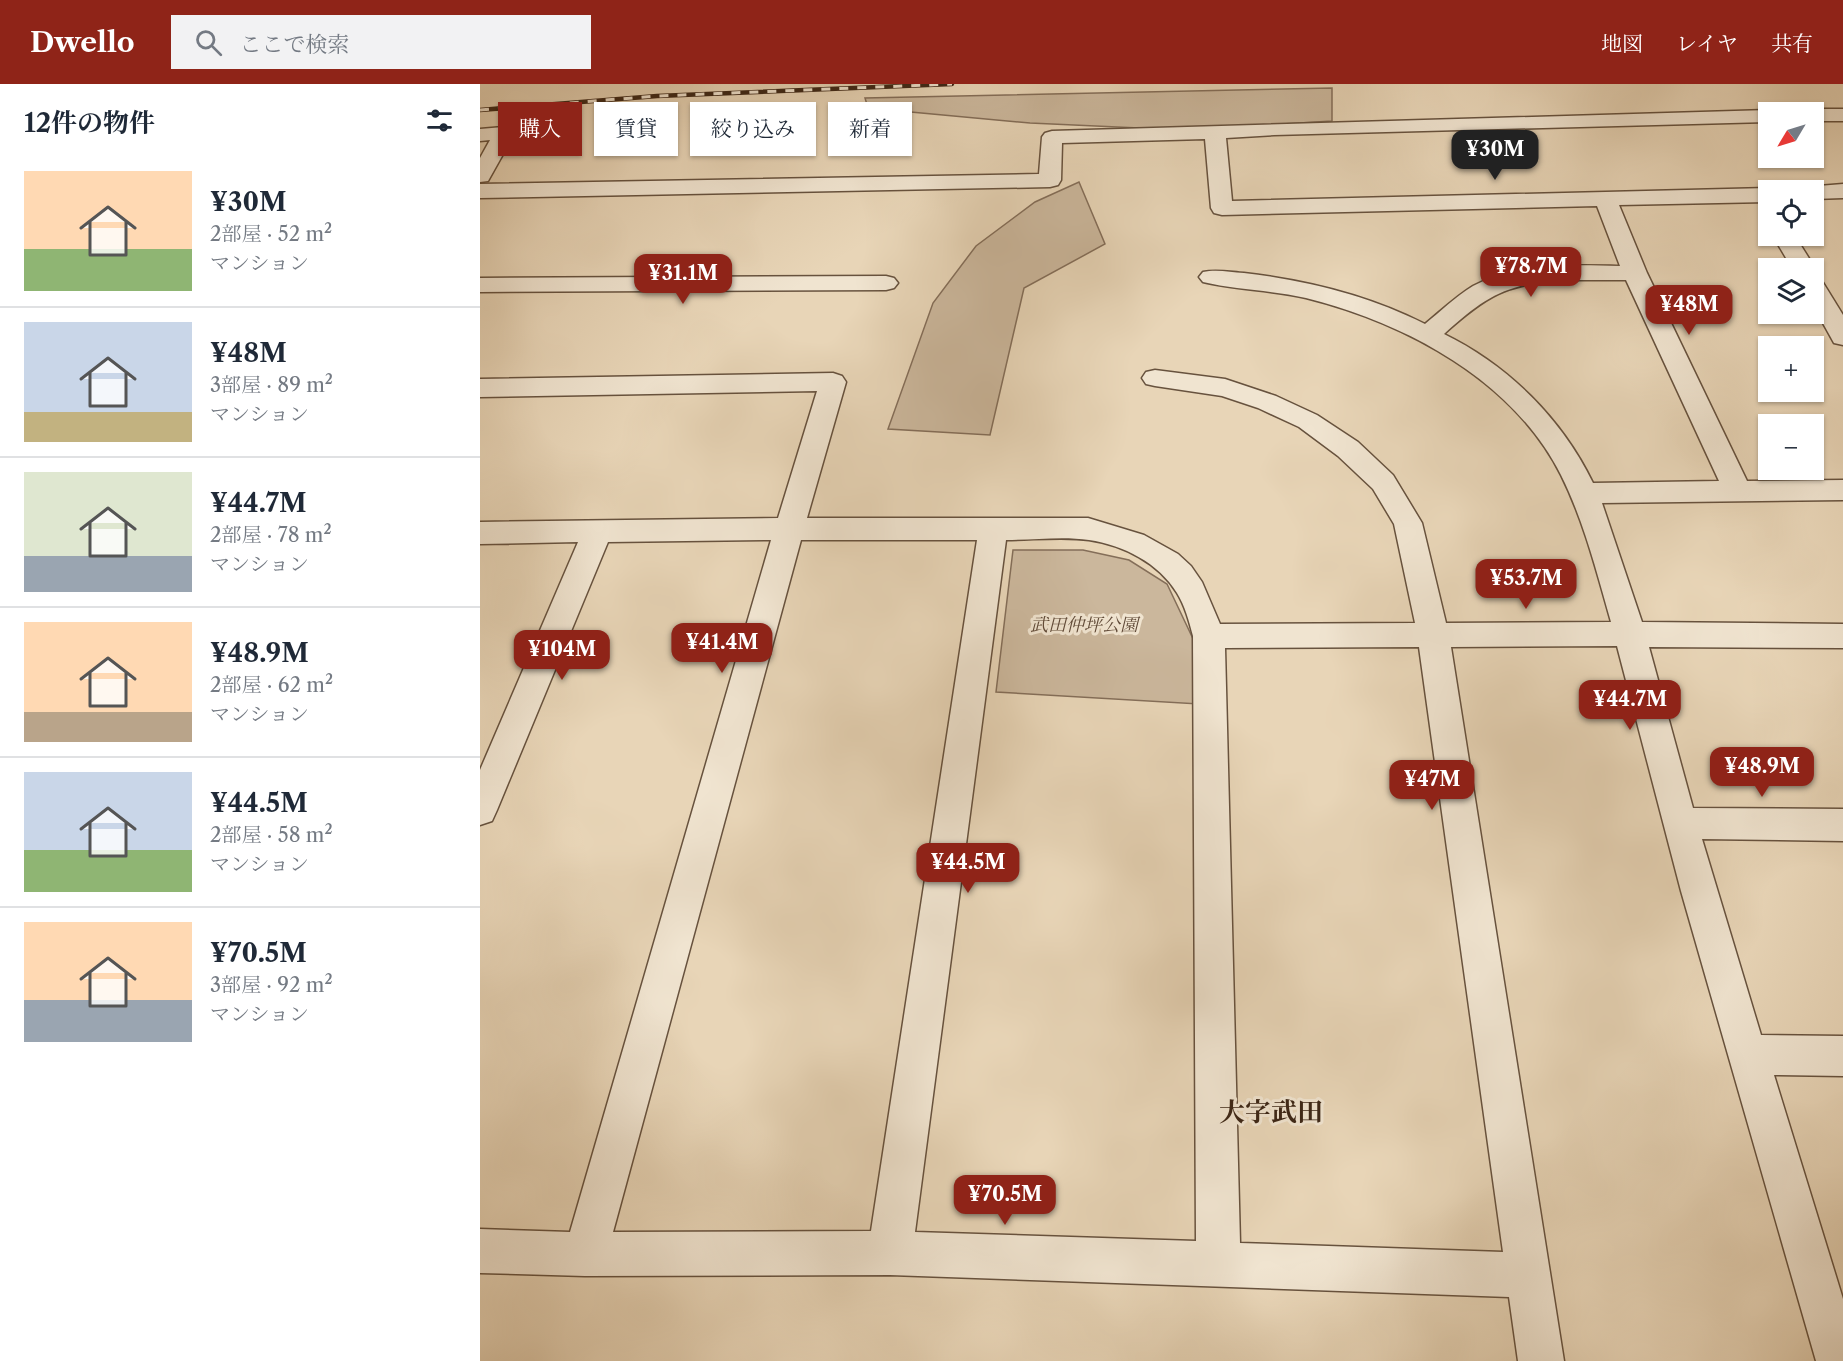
<!DOCTYPE html>
<html lang="ja">
<head>
<meta charset="utf-8">
<style>
	:root { --surface:#fff; --page:#f2f2f3; --text:#1f2937; --muted:#747a83; --line:#e0e1e3; --accent:#8f2418 }
	body { margin:0; font-family:"Libre Caslon Text","Noto Serif JP",serif; background:var(--page); color:var(--text); height:100vh; display:flex; flex-direction:column; font-size:22px; white-space:nowrap }
	* { box-sizing:border-box; margin:0 }
	p { font-size:20px; color:var(--muted) }
	.icon { flex:none; width:33px; height:33px; fill:none; stroke:currentColor; stroke-width:2; stroke-linecap:round; stroke-linejoin:round }
	.map { position:relative; flex:1; overflow:hidden }
	.panel { display:flex; flex-direction:column; background:var(--surface); width:480px }
	.panel>* { flex:none }
	.hud { position:absolute; left:18px; top:18px; width:570px; height:54px; display:flex; gap:12px }
	.needle { width:39px; rotate:232deg }
	.buttons { position:absolute; left:1278px; top:18px; display:grid; gap:12px }
	.buttons a { display:grid; place-items:center; width:66px; height:66px; border-radius:0px; background:var(--surface); box-shadow:0 2px 4px #0004; font-size:30px }
	.price { position:absolute; translate:-50% -51px; padding:0 14px; border-radius:12px; background:var(--accent); color:#fff; font-size:20px; line-height:39px; filter:drop-shadow(0 2px 3px #0008) }
	.price::after { content:''; position:absolute; left:50%; top:36px; width:18px; height:14px; margin-left:-9px; background:inherit; clip-path:polygon(0 0,100% 0,50% 100%) }
	.price.selected { background:#222; color:#fff }
	ul { padding:0; list-style:none }
	li { display:flex; align-items:center; gap:18px; height:150px; padding:0 24px }
	li+li { border-top:2px solid var(--line) }
	li span { display:grid; place-items:center; flex:none; width:168px; height:120px; border-radius:0px; color:#555 }
	li>.icon { margin-inline-start:auto }
	span .icon { width:72px; height:72px; fill:#fffc; stroke-width:1 }
	li b { font-size:26px }
	h2 { display:flex; justify-content:space-between; align-items:center; height:72px; padding:0 24px; font-size:26px }
	.pill { padding:0 21px; border-radius:0px; background:var(--surface); box-shadow:0 2px 4px #0004; font-size:21px; line-height:54px }
	.pill.selected { background:var(--accent); color:#fff }
	header { display:flex; align-items:center; gap:36px; box-sizing:border-box; height:84px; padding:0 30px; background:var(--accent); color:#fff }
	header strong { font-size:28px }
	nav { display:flex; gap:33px; margin-inline-start:auto; font-size:21px }
	.search { width:420px; height:54px; background:var(--page); display:flex; align-items:center; gap:15px; box-sizing:border-box; padding:0 21px; border-radius:0px; color:var(--muted); font-size:22px }
	main { display:flex; flex:1; min-height:0 }
	.map>svg:first-child { display:block }
	.green { fill:#cbb79c; stroke:#846e59; stroke-width:1.5 }
	.lines { fill:none; stroke-linecap:round; stroke-linejoin:round }
	.minor-casing { stroke:#67523e; stroke-width:3 }
	.minor { fill:#f0e4d0; fill-rule:evenodd }
	.rail-casing { stroke:#3c2616; stroke-width:4.5 }
	.rail { stroke:#f0e4d0; stroke-width:3; stroke-dasharray:9; stroke-linecap:butt }
	.labels { text-anchor:middle; dominant-baseline:central; stroke-width:6; stroke-linejoin:round; paint-order:stroke }
	.park-label { font-size:18px; font-style:italic; fill:#604a38; stroke:#f0e4d0 }
	.near-quarter-label { font-size:26px; font-weight:bold; fill:#3c2616; stroke:#f0e4d0 }
</style>
</head>
<body>
<header>
<strong>Dwello</strong>
<div class="search"><svg class="icon" aria-label="search" viewBox="0 0 24 24"><circle cx="10" cy="10" r="6"/><path d="M15 15l6 6"/></svg>ここで検索</div>
<nav><a>地図</a><a>レイヤ</a><a>共有</a></nav>
</header>
<main>
<section class="panel">
<h2>12件の物件<svg class="icon" aria-label="filters" viewBox="0 0 24 24"><path d="M4 7h16M4 17h16"/><circle cx="9" cy="7" r="2"/><circle cx="15" cy="17" r="2"/></svg></h2>
<ul>
<li><span style="background:linear-gradient(#ffd9b3 65%,#8fb573 0)"><svg class="icon" aria-label="home" viewBox="0 0 24 24"><path d="M3 11l9-7 9 7M6 9v11h12V9"/></svg></span><div><b>¥30M</b><p>2部屋 · 52 m²</p><p>マンション</p></div></li>
<li><span style="background:linear-gradient(#c9d6e8 75%,#c2b280 0)"><svg class="icon" aria-label="home" viewBox="0 0 24 24"><path d="M3 11l9-7 9 7M6 9v11h12V9"/></svg></span><div><b>¥48M</b><p>3部屋 · 89 m²</p><p>マンション</p></div></li>
<li><span style="background:linear-gradient(#dfe7d0 70%,#9aa5b1 0)"><svg class="icon" aria-label="home" viewBox="0 0 24 24"><path d="M3 11l9-7 9 7M6 9v11h12V9"/></svg></span><div><b>¥44.7M</b><p>2部屋 · 78 m²</p><p>マンション</p></div></li>
<li><span style="background:linear-gradient(#ffd9b3 75%,#b9a48a 0)"><svg class="icon" aria-label="home" viewBox="0 0 24 24"><path d="M3 11l9-7 9 7M6 9v11h12V9"/></svg></span><div><b>¥48.9M</b><p>2部屋 · 62 m²</p><p>マンション</p></div></li>
<li><span style="background:linear-gradient(#c9d6e8 65%,#8fb573 0)"><svg class="icon" aria-label="home" viewBox="0 0 24 24"><path d="M3 11l9-7 9 7M6 9v11h12V9"/></svg></span><div><b>¥44.5M</b><p>2部屋 · 58 m²</p><p>マンション</p></div></li>
<li><span style="background:linear-gradient(#ffd9b3 65%,#9aa5b1 0)"><svg class="icon" aria-label="home" viewBox="0 0 24 24"><path d="M3 11l9-7 9 7M6 9v11h12V9"/></svg></span><div><b>¥70.5M</b><p>3部屋 · 92 m²</p><p>マンション</p></div></li>
</ul>
</section>
<div class="map">
<svg width="1363" height="1277" viewBox="0 0 1363 1277">
	<rect width="100%" height="100%" fill="#e8d5b7"/>
	<filter id="stains"><feTurbulence type="fractalNoise" baseFrequency=".00333" numOctaves="4"/><feColorMatrix values="0 0 0 0 .2 0 0 0 0 .09 0 0 0 0 .02 0 0 0 .5 -.17"/></filter>
	<radialGradient id="worn" r=".72"><stop offset=".6" stop-color="#630" stop-opacity="0"/><stop offset="1" stop-color="#630" stop-opacity=".3"/></radialGradient>
	<!-- green -->
	<g class="green">
		<polygon points="852,4 852,37 703,46 550,39 388,24 385,14"/>
		<polygon points="599,98 625,160 544,204 510,351 408,345 453,219 496,162 555,118"/>
		<polygon points="533,466 603,466 649,476 687,500 715,559 719,620 516,608"/>
	</g>
	<g class="lines">
		<defs>
			<g id="minor">
				<polygon points="1334,25 1363,25 1363,37 1334,37 1334,28 1326,28"/>
				<path d="M1288,26L1296,28H1288V38L794,51L746,54L752,117L1288,104L1296,106H1288V118L1139,121L1167,189L1267,397L1363,396V416L1122,419L1162,538L1363,540V564L1169,563L1213,724L1363,725V757L1222,755L1281,951L1363,952V992L1294,991L1363,1215V1277H1336L1201,807L1137,562L971,563L1084,1277H1038L1029,1213L410,1191L105,1192L0,1189V1145L90,1148L291,456L128,458L17,726L12,737L0,741V686L98,458L0,460V438L298,434L337,307L0,313V295L353,289L362,292L366,298L327,434H608L664,451L698,470L711,482L722,498L740,540L935,539L914,440L893,405L858,372L819,343L778,324L742,312L675,302L666,300L662,294L666,288L675,286L745,295L796,312L837,331L878,358L913,391L942,439L966,539L1131,538C1117,489 1104,437 1081,391C1033,296 926,239 826,214C792,206 756,206 723,198L719,193L723,188C736,185 750,188 764,189C825,196 890,212 945,240C961,227 975,213 993,202C1037,178 1092,181 1140,182L1117,122L742,131L734,129L731,124L725,55L582,59L581,96L578,101L570,103L0,114V100L559,90L562,53L565,49L572,47ZM1083,196H1146L1239,397L1113,399C1082,335 1028,281 964,250C1006,212 1026,200 1083,196ZM321,456H497L391,1147L133,1148ZM526,456C553,456 583,452 609,456C643,461 679,479 697,509C705,522 709,537 713,552L716,1157L435,1148ZM939,563L1023,1168L760,1159L745,564Z"/>
				<polygon points="23,43 30,45 33,49 31,56 8,97 0,98 0,74 10,56 0,57 0,45"/>
				<polygon points="1363,100 1363,114 1334,115 1334,106 1324,106 1326,103"/>
				<polygon points="1293,152 1315,152 1335,184 1334,186 1312,184"/>
				<polygon points="406,192 414,194 418,199 414,204 406,206 0,208 0,194"/>
				<polygon points="1334,195 1342,197 1363,231 1363,261 1354,259 1334,223"/>
			</g>
		</defs>
		<!-- minor casing -->
		<use href="#minor" class="minor-casing"/>
		<!-- minor -->
		<use href="#minor" class="minor"/>
		<defs>
			<polyline id="rail" points="0,26 177,12 472,0"/>
		</defs>
		<!-- rail casing -->
		<use href="#rail" class="rail-casing"/>
		<!-- rail -->
		<use href="#rail" class="rail"/>
	</g>
	<g class="labels">
		<!-- park labels -->
		<g class="park-label">
			<text x="604" y="541">武田仲坪公園</text>
		</g>
		<!-- near-quarter labels -->
		<g class="near-quarter-label">
			<text x="791" y="1028">大字武田</text>
		</g>
	</g>
	<rect width="100%" height="100%" filter="url(#stains)"/>
	<rect width="100%" height="100%" fill="url(#worn)"/>
</svg>
<div class="buttons">
<a><svg class="needle" viewBox="-14 -14 28 28"><path d="M0-13l5 13h-10z" fill="#e53935"/><path d="M0 13l5-13h-10z" fill="#747a83"/></svg></a>
<a><svg class="icon" aria-label="locate" viewBox="0 0 24 24"><circle cx="12" cy="12" r="6"/><path d="M12 2v4M12 18v4M2 12h4M18 12h4"/></svg></a>
<a><svg class="icon" aria-label="layers" viewBox="0 0 24 24"><path d="M12 4l9 5-9 5-9-5zM3 14l9 5 9-5"/></svg></a>
<a>+</a>
<a>−</a>
</div>
<b class="price selected" style="left:1015px;top:97px">¥30M</b>
<b class="price" style="left:1051px;top:214px">¥78.7M</b>
<b class="price" style="left:203px;top:221px">¥31.1M</b>
<b class="price" style="left:1209px;top:252px">¥48M</b>
<b class="price" style="left:1046px;top:526px">¥53.7M</b>
<b class="price" style="left:242px;top:590px">¥41.4M</b>
<b class="price" style="left:82px;top:597px">¥104M</b>
<b class="price" style="left:1150px;top:647px">¥44.7M</b>
<b class="price" style="left:1282px;top:714px">¥48.9M</b>
<b class="price" style="left:952px;top:727px">¥47M</b>
<b class="price" style="left:488px;top:810px">¥44.5M</b>
<b class="price" style="left:525px;top:1142px">¥70.5M</b>
<div class="hud">
<a class="pill selected">購入</a>
<a class="pill">賃貸</a>
<a class="pill">絞り込み</a>
<a class="pill">新着</a>
</div>
</div>
</main>
</body>
</html>
